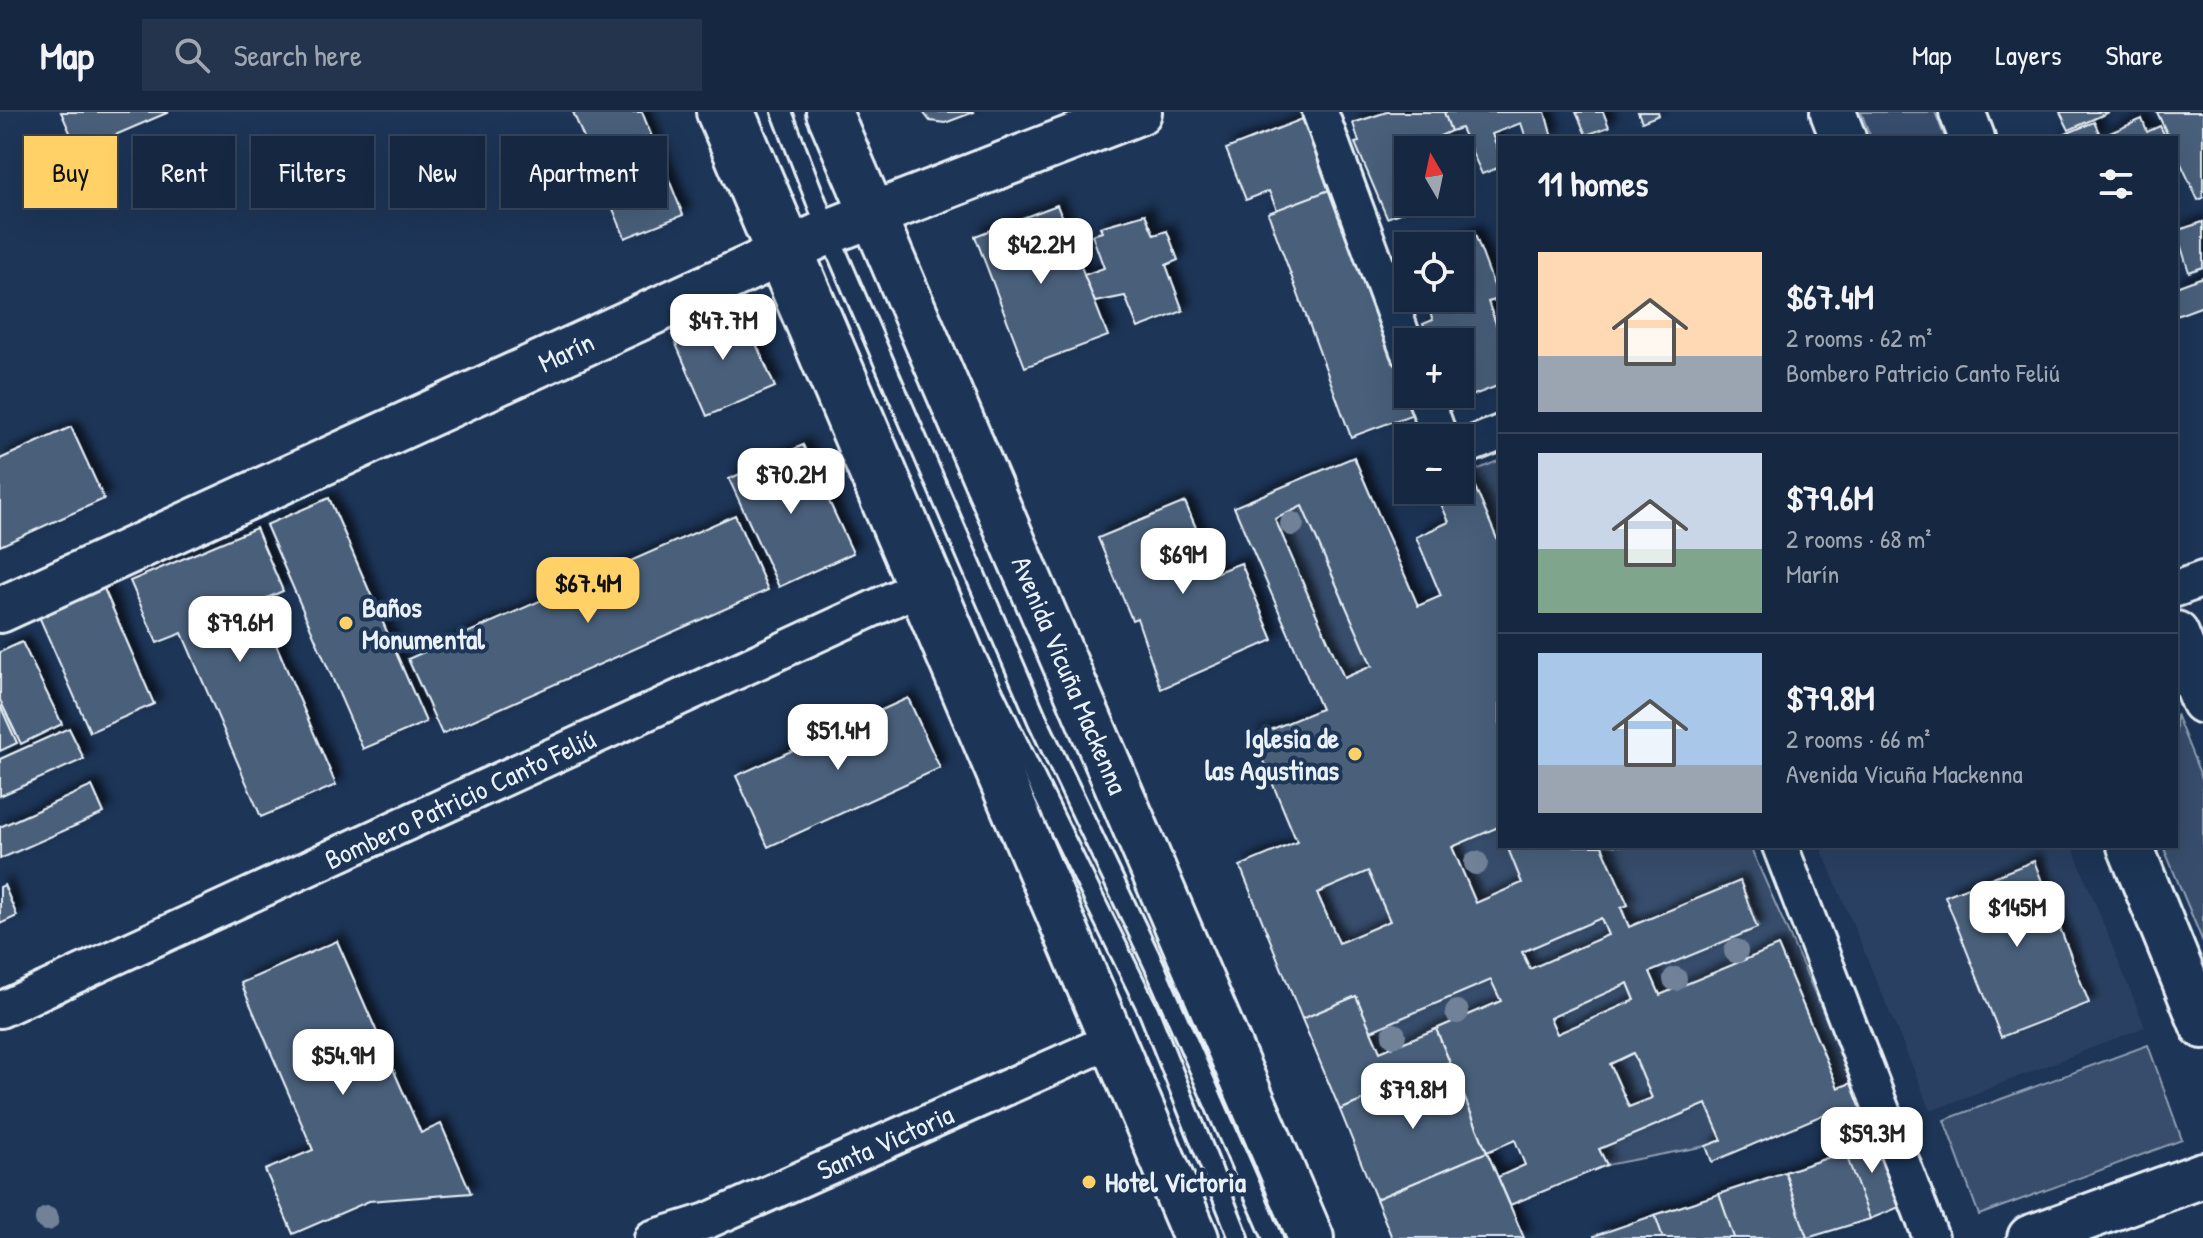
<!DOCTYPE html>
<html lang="en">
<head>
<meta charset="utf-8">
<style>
	:root { --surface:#162841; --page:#23344c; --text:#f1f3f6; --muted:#9ea6b1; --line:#35445a; --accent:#ffd166 }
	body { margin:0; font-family:"Patrick Hand",sans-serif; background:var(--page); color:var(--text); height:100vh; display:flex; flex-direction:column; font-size:30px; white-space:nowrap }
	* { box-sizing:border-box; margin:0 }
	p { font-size:26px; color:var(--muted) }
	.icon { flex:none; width:44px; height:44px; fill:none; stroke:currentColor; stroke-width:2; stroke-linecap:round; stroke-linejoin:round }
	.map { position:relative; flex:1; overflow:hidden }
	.drawer { position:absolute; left:1498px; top:24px; width:680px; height:712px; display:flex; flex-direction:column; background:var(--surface); border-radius:0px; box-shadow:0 8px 32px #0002,0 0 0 2px var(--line) }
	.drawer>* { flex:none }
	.banner { position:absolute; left:24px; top:24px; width:760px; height:72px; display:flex; gap:16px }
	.needle { width:52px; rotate:351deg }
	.fabs { position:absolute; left:1394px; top:24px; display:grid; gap:16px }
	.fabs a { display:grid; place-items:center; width:80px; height:80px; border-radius:0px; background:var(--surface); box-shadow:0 8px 32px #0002,0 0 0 2px var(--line); font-size:40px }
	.price { position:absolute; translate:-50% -68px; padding:0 18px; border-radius:16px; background:#fff; color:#222; font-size:26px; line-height:52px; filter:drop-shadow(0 2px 4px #0008) }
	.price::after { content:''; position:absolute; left:50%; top:48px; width:24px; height:18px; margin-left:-12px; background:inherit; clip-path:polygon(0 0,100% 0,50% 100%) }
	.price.on { background:var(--accent); color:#111 }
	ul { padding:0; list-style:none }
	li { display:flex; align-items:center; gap:24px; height:200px; padding:0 40px }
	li+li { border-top:2px solid var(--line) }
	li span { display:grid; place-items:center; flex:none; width:224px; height:160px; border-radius:0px; color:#555 }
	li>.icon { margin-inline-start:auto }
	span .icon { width:96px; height:96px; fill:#fffc; stroke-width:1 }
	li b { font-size:34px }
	h2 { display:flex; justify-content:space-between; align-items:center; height:96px; padding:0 40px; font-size:34px }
	.pill { padding:0 28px; border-radius:0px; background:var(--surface); box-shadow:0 8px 32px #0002,0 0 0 2px var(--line); font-size:28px; line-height:72px }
	.pill.on { background:var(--accent); color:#111 }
	header { display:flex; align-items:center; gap:48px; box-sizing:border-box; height:112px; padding:0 40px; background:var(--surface); border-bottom:2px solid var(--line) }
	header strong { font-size:38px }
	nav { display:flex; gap:44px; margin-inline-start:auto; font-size:28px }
	.search { width:560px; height:72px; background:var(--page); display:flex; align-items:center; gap:20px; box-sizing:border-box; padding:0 28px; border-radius:0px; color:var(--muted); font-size:30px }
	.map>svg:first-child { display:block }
	.built { fill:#2a4162 }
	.green { fill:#374d6c; stroke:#909fb2; stroke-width:2 }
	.building { fill:#495e7a; stroke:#e8f1f8; stroke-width:2; fill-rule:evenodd; filter:url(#shadow) }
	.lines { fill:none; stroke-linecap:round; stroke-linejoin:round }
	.lane-casing { stroke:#e8f1f8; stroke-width:24 }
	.street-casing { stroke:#e8f1f8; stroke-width:40 }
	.secondary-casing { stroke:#e8f1f8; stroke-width:50 }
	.primary-casing { stroke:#e8f1f8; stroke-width:50 }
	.lane { stroke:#1d3557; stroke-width:18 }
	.street { stroke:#1d3557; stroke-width:34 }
	.secondary { stroke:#1d3557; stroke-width:44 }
	.primary { stroke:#1d3557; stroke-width:44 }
	.tree { fill:#708198 }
	.poi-dot { fill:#ffd166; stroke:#1d3557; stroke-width:3 }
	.labels { text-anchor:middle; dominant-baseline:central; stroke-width:8; stroke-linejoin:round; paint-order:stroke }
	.street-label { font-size:28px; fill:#e8f1f8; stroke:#1d3557 }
	.poi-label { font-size:28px; font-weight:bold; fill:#e8f1f8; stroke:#1d3557; text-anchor:start }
</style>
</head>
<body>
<header>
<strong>Map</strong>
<div class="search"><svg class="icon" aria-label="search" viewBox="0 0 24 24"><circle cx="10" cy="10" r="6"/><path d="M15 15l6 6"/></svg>Search here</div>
<nav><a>Map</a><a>Layers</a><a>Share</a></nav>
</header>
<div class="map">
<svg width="2203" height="1126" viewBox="0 0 2203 1126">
	<defs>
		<filter id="shadow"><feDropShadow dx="7" dy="-7" stdDeviation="4" flood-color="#0009"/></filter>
	</defs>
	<rect width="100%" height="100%" fill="#1d3557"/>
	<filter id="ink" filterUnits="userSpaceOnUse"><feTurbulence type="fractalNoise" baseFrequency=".0125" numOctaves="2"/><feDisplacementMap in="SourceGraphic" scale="16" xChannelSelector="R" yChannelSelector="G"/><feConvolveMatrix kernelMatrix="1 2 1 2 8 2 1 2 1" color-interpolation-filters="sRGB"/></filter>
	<g filter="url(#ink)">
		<!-- built -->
		<polygon class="built" points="1820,734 2072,734 2145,915 1931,999"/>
		<!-- green -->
		<g class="green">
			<polygon points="1861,0 1935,0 1945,26 1871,26"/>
			<polygon points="1500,348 1500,434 1469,361"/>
			<polygon points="1302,394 1372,554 1344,566 1275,407"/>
			<polygon points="2176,602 2203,669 2203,830 2163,734 2176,734"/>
			<polygon points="1498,715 1500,734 1507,734 1522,771 1476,791 1452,735"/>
			<polygon points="1602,734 1750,734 1854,970 1838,976 1778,834 1660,883 1650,860 1759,814 1741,769 1629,815"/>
			<polygon points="1368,759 1390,809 1339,831 1317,781"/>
			<polygon points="1601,806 1608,823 1530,857 1522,840"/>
			<polygon points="1491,868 1501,889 1380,940 1371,919"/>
			<polygon points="1628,871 1635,888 1557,922 1550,906"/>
			<polygon points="2148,933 2182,1028 1979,1103 1944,1008"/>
			<polygon points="1633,941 1652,986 1629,995 1610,952"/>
			<polygon points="1706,992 1722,1028 1706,1034 1607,1053 1599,1037"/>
		</g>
		<!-- building -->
		<g class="building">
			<polygon points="61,0 169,0 78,39"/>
			<polygon points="573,0 642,0 683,103 625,126"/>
			<polygon points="923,0 974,0 945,11 930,9"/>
			<polygon points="1387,0 1444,0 1451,19 1440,24 1445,38 1408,38 1408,59 1392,65 1405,99 1387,106 1355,31 1359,30 1353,11"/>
			<polygon points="1444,0 1545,0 1552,26 1526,26 1521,11 1492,22 1500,43 1500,55 1482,62 1461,16 1451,19"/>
			<polygon points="1576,0 1603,0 1609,15 1586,23"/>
			<polygon points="1638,0 1658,0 1659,3 1642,10"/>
			<polygon points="2060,0 2109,0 2069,18"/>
			<polygon points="2157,0 2203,0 2203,86 2198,88 2176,41 2176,26 2169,26"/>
			<polygon points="1305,6 1332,77 1277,98 1269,79 1246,88 1226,37"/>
			<polygon points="2142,7 2147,20 2160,14 2166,26 2056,26 2094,10 2101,25"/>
			<polygon points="1332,77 1416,301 1351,325 1268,101"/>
			<polygon points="1057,93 1108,224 1025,255 975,124"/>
			<polygon points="1145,102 1154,123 1167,119 1178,148 1166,153 1183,199 1138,216 1125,184 1095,190 1084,163 1104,156 1092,123 1102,120 1100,115"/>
			<polygon points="2203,110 2203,155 2189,160 2176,119"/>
			<polygon points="1474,120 1499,187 1488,190 1500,223 1500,273 1453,291 1450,282 1460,282 1460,230 1430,230 1423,212 1433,208 1424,186 1460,186 1460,134 1437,134"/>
			<polygon points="2203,165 2203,194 2176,204 2176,175"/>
			<polygon points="721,201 744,204 775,275 707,304 672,223"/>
			<polygon points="71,315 104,387 0,434 0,347"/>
			<polygon points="803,333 853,441 779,475 729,367"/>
			<path d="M1354,345L1418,494L1441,484L1416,425L1449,410L1435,378H1460V364L1469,361L1500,434V719L1498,715L1452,735L1476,791L1522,771L1507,734H1602L1628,793L1621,796L1629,815L1740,769L1757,816L1650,860L1660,883L1778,834L1838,976L1854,970L1877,1021L1841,1033L1827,1001L1712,1050L1706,1034L1722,1028L1706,992L1599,1037L1607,1053L1510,1093L1498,1065L1525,1053L1515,1028L1487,1040L1436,917L1501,889L1491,868L1371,919L1356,884L1302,907L1240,754L1297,730L1253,625L1321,597L1234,395ZM1302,394L1372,554L1344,566L1275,407ZM1368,759L1390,809L1339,831L1317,781ZM1601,806L1608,823L1530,857L1522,840ZM1628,871L1635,888L1557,922L1550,906ZM1633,941L1652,986L1629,995L1610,952Z"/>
			<polygon points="329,386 426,610 363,637 266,413"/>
			<polygon points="1185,390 1215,461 1241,451 1273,528 1161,577 1137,506 1132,508 1098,426"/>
			<polygon points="735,403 768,478 442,622 408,547"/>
			<polygon points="256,416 283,479 258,490 336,673 261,705 182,521 157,531 130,469"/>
			<polygon points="102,472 154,592 90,620 37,500"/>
			<polygon points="22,530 62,612 21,632 0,588 0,540"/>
			<polygon points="908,586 940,656 768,735 736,664"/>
			<polygon points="0,593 17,631 0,639"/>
			<polygon points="69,616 84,647 0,684 0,647"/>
			<polygon points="92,674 104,701 0,747 0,715"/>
			<polygon points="2034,749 2089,891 2001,925 1945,784"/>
			<polygon points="4,773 17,804 0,812 0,775"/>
			<polygon points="337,829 421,1021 441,1012 471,1081 369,1089 293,1122 265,1058 313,1038 241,871"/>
			<polygon points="1356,884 1380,940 1436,917 1450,951 1340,998 1302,907"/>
			<polygon points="1450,951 1487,1040 1376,1087 1340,998"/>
			<polygon points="1877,1021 1902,1094 1870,1107 1841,1033"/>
			<polygon points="1487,1040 1524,1126 1392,1126 1376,1087"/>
			<polygon points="1845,1040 1870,1107 1807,1126 1785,1060"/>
			<polygon points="1785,1060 1807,1126 1734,1126 1719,1082"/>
			<polygon points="1719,1082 1734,1126 1663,1126 1655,1103"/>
			<polygon points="1655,1103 1663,1126 1595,1126 1594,1124"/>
		</g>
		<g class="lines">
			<defs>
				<g id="lane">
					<polyline points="746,0 978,549 1149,900 1239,1126"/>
					<polyline points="782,0 828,120 1038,609 1154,853 1273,1126"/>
				</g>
				<g id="street">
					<polyline points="1320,0 1408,239"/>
					<polyline points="1424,282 1440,326"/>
					<polyline points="1460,337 1500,321"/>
					<polyline points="2176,477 2203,467"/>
					<polyline points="1780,734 1931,1126"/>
					<polyline points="0,898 920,475"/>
					<polyline points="652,1126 707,1109 1115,927"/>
				</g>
				<g id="secondary">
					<polyline points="1833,0 1843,26"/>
					<polyline points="1962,0 1972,26"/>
					<polyline points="0,498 828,120 1139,0"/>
					<polyline points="2176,522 2203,589"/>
					<polyline points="2130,734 2203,914"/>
					<polyline points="2030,1126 2203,1063"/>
				</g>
				<g id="primary">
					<polyline points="719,0 1196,1126"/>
					<polyline points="829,0 1311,1126"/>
				</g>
			</defs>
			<!-- lane casing -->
			<use href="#lane" class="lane-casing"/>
			<!-- street casing -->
			<use href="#street" class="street-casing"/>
			<!-- secondary casing -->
			<use href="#secondary" class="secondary-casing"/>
			<!-- primary casing -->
			<use href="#primary" class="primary-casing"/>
			<!-- lane -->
			<use href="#lane" class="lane"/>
			<!-- street -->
			<use href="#street" class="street"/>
			<!-- secondary -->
			<use href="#secondary" class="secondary"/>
			<!-- primary -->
			<use href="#primary" class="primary"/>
		</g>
		<!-- trees -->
		<g class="tree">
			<circle cx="1292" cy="412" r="12"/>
			<circle cx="1476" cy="751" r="12"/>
			<circle cx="1736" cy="839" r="12"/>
			<circle cx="1675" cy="867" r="12"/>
			<circle cx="1457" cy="900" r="12"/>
			<circle cx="1394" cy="923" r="12"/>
			<circle cx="47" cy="1107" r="12"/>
		</g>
	</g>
	<!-- markers -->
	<g class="poi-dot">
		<circle cx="346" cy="511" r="8"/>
		<circle cx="1355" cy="642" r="8"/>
		<circle cx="1089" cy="1070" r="8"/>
	</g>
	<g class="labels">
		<!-- street labels -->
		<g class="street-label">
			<text transform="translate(566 240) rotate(-25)">Marín</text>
			<text transform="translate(1070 563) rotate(67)">Avenida Vicuña Mackenna</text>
			<text transform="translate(460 687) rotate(-25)">Bombero Patricio Canto Feliú</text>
			<text transform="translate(885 1030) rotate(-24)">Santa Victoria</text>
		</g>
		<!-- poi labels -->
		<g class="poi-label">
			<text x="362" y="495">Baños<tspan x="362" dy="32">Monumental</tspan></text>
			<text x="1339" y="626" text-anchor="end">Iglesia de<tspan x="1339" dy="32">las Agustinas</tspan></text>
			<text x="1105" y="1070">Hotel Victoria</text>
		</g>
	</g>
</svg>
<div class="fabs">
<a><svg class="needle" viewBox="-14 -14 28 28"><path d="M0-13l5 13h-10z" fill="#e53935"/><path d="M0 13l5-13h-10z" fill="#9ea6b1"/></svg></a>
<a><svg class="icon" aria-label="locate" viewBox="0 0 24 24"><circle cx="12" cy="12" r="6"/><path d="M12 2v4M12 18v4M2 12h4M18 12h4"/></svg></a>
<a>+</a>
<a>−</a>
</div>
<b class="price" style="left:1041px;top:174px">$42.2M</b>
<b class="price" style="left:723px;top:250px">$47.7M</b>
<b class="price" style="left:791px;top:404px">$70.2M</b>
<b class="price" style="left:1183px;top:484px">$69M</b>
<b class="price on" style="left:588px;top:513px">$67.4M</b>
<b class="price" style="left:240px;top:552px">$79.6M</b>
<b class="price" style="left:838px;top:660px">$51.4M</b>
<b class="price" style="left:2017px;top:837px">$145M</b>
<b class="price" style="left:343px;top:985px">$54.9M</b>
<b class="price" style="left:1413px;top:1019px">$79.8M</b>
<b class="price" style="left:1872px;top:1063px">$59.3M</b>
<div class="banner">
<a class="pill on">Buy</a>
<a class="pill">Rent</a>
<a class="pill">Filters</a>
<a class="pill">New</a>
<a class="pill">Apartment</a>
</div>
<section class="drawer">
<h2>11 homes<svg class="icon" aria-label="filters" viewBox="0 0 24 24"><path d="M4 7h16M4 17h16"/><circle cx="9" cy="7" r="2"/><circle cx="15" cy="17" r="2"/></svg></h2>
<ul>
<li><span style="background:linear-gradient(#ffd9b3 65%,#9aa5b1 0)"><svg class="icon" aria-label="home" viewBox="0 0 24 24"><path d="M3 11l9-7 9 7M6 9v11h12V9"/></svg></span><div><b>$67.4M</b><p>2 rooms · 62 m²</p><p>Bombero Patricio Canto Feliú</p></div></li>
<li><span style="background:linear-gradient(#c9d6e8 60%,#7fa58c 0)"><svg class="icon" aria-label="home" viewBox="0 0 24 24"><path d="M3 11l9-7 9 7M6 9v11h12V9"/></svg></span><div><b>$79.6M</b><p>2 rooms · 68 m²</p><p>Marín</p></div></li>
<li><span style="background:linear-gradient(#a9c7e8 70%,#9aa5b1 0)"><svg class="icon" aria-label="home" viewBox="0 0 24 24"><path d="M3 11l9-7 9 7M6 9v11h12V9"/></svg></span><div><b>$79.8M</b><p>2 rooms · 66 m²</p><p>Avenida Vicuña Mackenna</p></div></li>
</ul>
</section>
</div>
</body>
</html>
